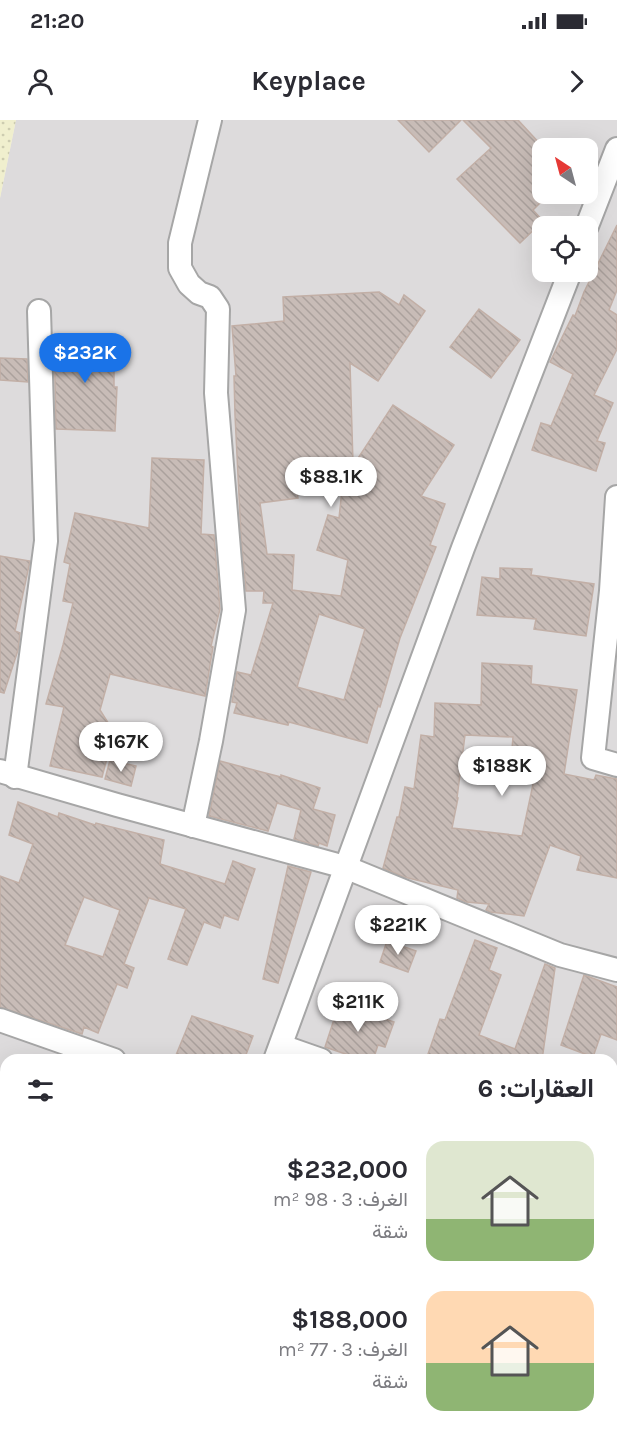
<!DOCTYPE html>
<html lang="ar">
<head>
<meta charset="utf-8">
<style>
	:root { --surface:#fff; --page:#f7f7f7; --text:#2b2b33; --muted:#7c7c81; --accent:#1a73e8 }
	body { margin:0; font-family:Karla,Vazirmatn,sans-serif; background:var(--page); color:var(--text); direction:rtl; height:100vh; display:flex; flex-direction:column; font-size:22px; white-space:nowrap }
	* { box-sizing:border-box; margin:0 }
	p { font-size:20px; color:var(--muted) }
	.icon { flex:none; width:33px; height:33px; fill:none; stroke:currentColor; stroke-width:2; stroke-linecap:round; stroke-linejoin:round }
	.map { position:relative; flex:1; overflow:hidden; direction:ltr }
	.side { position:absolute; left:0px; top:934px; width:618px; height:386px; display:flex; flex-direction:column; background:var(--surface); border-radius:18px 18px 0 0; box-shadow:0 6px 24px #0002; direction:rtl }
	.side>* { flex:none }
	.needle { width:39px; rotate:324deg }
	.fabs { position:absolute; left:532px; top:18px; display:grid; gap:12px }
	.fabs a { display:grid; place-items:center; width:66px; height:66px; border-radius:12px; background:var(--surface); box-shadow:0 6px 24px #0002; font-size:30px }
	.price { position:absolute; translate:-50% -51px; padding:0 14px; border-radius:21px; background:#fff; color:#222; font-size:20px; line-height:39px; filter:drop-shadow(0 2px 3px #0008) }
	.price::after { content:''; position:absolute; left:50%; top:36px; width:18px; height:14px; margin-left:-9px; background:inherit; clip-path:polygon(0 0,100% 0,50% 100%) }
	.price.active { background:var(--accent); color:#fff }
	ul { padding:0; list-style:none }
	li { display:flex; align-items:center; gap:18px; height:150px; padding:0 24px }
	li span { display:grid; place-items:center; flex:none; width:168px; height:120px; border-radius:18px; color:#555 }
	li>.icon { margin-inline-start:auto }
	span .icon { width:72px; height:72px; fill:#fffc; stroke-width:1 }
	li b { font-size:26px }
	h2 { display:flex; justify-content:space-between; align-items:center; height:72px; padding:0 24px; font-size:26px }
	.status { display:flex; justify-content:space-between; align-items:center; height:42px; padding:0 30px; background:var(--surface); direction:ltr }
	.status svg { height:16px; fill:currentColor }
	header { display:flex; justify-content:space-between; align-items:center; height:78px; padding:0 24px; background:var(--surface); font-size:27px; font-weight:700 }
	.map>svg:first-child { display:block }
	.residential { fill:#dddbdc; fill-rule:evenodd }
	.farmland { fill:url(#farmland-dots) }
	.building { fill:url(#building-back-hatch); stroke:#c2afa6; stroke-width:1.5; fill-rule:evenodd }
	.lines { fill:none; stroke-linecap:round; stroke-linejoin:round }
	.street-casing { stroke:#a6a6a6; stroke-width:26 }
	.highway-casing { stroke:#e41b76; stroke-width:36 }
	.street { stroke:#fff; stroke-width:22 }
	.highway { stroke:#eb88a5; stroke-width:33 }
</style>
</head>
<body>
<div class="status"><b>21:20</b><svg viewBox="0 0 49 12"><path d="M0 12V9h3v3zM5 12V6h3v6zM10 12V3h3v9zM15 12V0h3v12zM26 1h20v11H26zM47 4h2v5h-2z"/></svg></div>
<header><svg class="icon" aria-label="forward" viewBox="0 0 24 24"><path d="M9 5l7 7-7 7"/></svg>Keyplace<svg class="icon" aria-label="person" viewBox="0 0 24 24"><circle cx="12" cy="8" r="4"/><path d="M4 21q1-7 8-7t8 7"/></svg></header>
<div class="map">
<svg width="617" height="1319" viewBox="0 0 617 1319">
	<defs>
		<pattern id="farmland-dots" width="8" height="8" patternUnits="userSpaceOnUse" patternTransform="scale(1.5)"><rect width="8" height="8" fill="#f0efce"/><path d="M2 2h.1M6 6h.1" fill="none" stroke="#cdccb0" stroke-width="1.8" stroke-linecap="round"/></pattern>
		<pattern id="building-back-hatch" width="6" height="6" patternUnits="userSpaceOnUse" patternTransform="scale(1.5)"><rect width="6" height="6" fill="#c8bcb7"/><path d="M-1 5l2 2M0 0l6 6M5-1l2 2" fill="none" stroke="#aba19d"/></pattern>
	</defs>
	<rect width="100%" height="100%" fill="#f0ebe4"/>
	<!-- residential -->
	<path class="residential" d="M16,0H617V1319H0V78ZM543,28H588V74H543ZM543,106H588V152H543ZM6,940H612V1314H6Z"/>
	<!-- farmland -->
	<polygon class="farmland" points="0,0 16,0 0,78"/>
	<!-- building -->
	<g class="building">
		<polygon points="398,0 461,0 429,32"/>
		<polygon points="463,0 518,0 543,27 543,80 533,90 543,101 520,123 457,59 491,28"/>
		<polygon points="617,105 617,170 609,190 617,195 617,229 594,275 613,283 597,321 605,323 596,351 532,330 541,303 551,306 573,254 550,242 573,195 575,196 584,172"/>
		<path d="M379,172L399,185L404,175L425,191L378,261L350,243L353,343L293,345L298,378L260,383L267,434L294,435L292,470L341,476L348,440L317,430L328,395L339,398L343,361L393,285L454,325L421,376L445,384L430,425L436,427L400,518L380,587L378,586L367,623L289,602L288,605L234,593L237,583L232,582L237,552L251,555L273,483H263L264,471H246L241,416L235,295L234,256H236L232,206L284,201L283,177ZM319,494L365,509L344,580L297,567Z"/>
		<polygon points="479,189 520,220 491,258 450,227"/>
		<polygon points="54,217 114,218 114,267 117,267 115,311 56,309"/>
		<polygon points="0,238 27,239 28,262 0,260"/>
		<polygon points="152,338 204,340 201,414 214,415 220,489 211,526 213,527 205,576 110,554 100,590 114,612 102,657 50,646 64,587 46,584 63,525 73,483 63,481 70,444 64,442 75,393 149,408"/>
		<polygon points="0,436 30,441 15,511 20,513 18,530 4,573 0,572"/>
		<polygon points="500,448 532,449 531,455 594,464 586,516 534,509 536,499 477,495 482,457 500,459"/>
		<path d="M482,543L532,546L531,564L577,570L564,654L594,660L596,655L617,659V758L577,750L581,736L550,725L524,796L490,792L486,790L489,784L466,782L457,778L458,770L404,757L383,748L397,697H399L405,667L414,669L421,615L434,617L435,583L481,585ZM465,615L513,617L510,653L535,655L522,716L452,708L458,678H457Z"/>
		<polygon points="110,640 136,646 131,666 105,659"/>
		<polygon points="220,641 281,657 281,655 320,668 313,689 335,695 327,726 319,723 318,726 294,719 301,690 277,683 268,711 209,696"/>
		<path d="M18,682L58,697L59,693L95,705L96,703L164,720L160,744L225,764L233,741L255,749L238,800L224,795L220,808L204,802L187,845L168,839L186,789L149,778L124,844L134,848L127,868L117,864L98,913L84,907L82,914L0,887V756L19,763L33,724L9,715ZM84,777L120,790L103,837L65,825Z"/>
		<polygon points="288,746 311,752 278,863 263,859"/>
		<polygon points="475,820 497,828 489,850 501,855 479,915 515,929 545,844 555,848 542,940 426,940 440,899 445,900"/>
		<polygon points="387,821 416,831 408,852 380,842"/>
		<polygon points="584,855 617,867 617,920 601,914 593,937 561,925"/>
		<polygon points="339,884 394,902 385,927 378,925 373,940 363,940 325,927"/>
		<polygon points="192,896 253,916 244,940 174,940"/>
	</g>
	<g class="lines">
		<defs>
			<g id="street">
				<polyline points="587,106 617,29"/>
				<polyline points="617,377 611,471 593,638 617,645"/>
				<polyline points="0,651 117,685 345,747 560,835 617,850"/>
				<polyline points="15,657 46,421 39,191"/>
				<polyline points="193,706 211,621 234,490 216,273 218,189 210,177 199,173 189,164 180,148 180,123 210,0"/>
				<polyline points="0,900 114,940"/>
				<polyline points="281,926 321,940"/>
				<polyline points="275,940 463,428 570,152"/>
				<polyline points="612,1047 617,1049"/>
				<polyline points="0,1226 6,1228"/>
				<polyline points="260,1314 275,1319"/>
				<polyline points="132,1319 133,1314"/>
				<polyline points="320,1319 322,1314"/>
			</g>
			<g id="highway">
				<polyline points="0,1065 6,1067"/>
				<polyline points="612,1271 617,1273"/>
			</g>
		</defs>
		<!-- street casing -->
		<use href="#street" class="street-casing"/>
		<!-- highway casing -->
		<use href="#highway" class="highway-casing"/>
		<!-- street -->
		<use href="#street" class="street"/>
		<!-- highway -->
		<use href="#highway" class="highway"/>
	</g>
</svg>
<div class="fabs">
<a><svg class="needle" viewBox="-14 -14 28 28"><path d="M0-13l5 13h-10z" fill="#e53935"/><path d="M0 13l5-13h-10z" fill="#7c7c81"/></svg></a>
<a><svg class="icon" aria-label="locate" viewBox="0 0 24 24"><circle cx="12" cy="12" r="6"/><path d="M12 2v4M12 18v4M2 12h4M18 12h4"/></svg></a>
</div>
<b class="price active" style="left:85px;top:264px">$232K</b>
<b class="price" style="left:331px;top:388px">$88.1K</b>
<b class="price" style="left:121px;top:653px">$167K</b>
<b class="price" style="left:502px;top:677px">$188K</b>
<b class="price" style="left:398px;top:836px">$221K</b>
<b class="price" style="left:358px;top:913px">$211K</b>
<section class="side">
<h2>العقارات: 6<svg class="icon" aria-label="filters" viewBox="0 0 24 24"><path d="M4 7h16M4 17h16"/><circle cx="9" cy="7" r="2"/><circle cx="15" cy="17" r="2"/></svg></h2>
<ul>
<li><span style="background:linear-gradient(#dfe7d0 65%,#8fb573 0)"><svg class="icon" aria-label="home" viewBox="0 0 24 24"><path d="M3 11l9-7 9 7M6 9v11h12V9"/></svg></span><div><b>$232,000</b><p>الغرف: 3 · 98 m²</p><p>شقة</p></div></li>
<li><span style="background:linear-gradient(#ffd9b3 60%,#8fb573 0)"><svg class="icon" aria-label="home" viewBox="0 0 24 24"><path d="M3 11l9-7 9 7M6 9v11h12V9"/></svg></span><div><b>$188,000</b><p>الغرف: 3 · 77 m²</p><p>شقة</p></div></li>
</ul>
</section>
</div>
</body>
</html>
